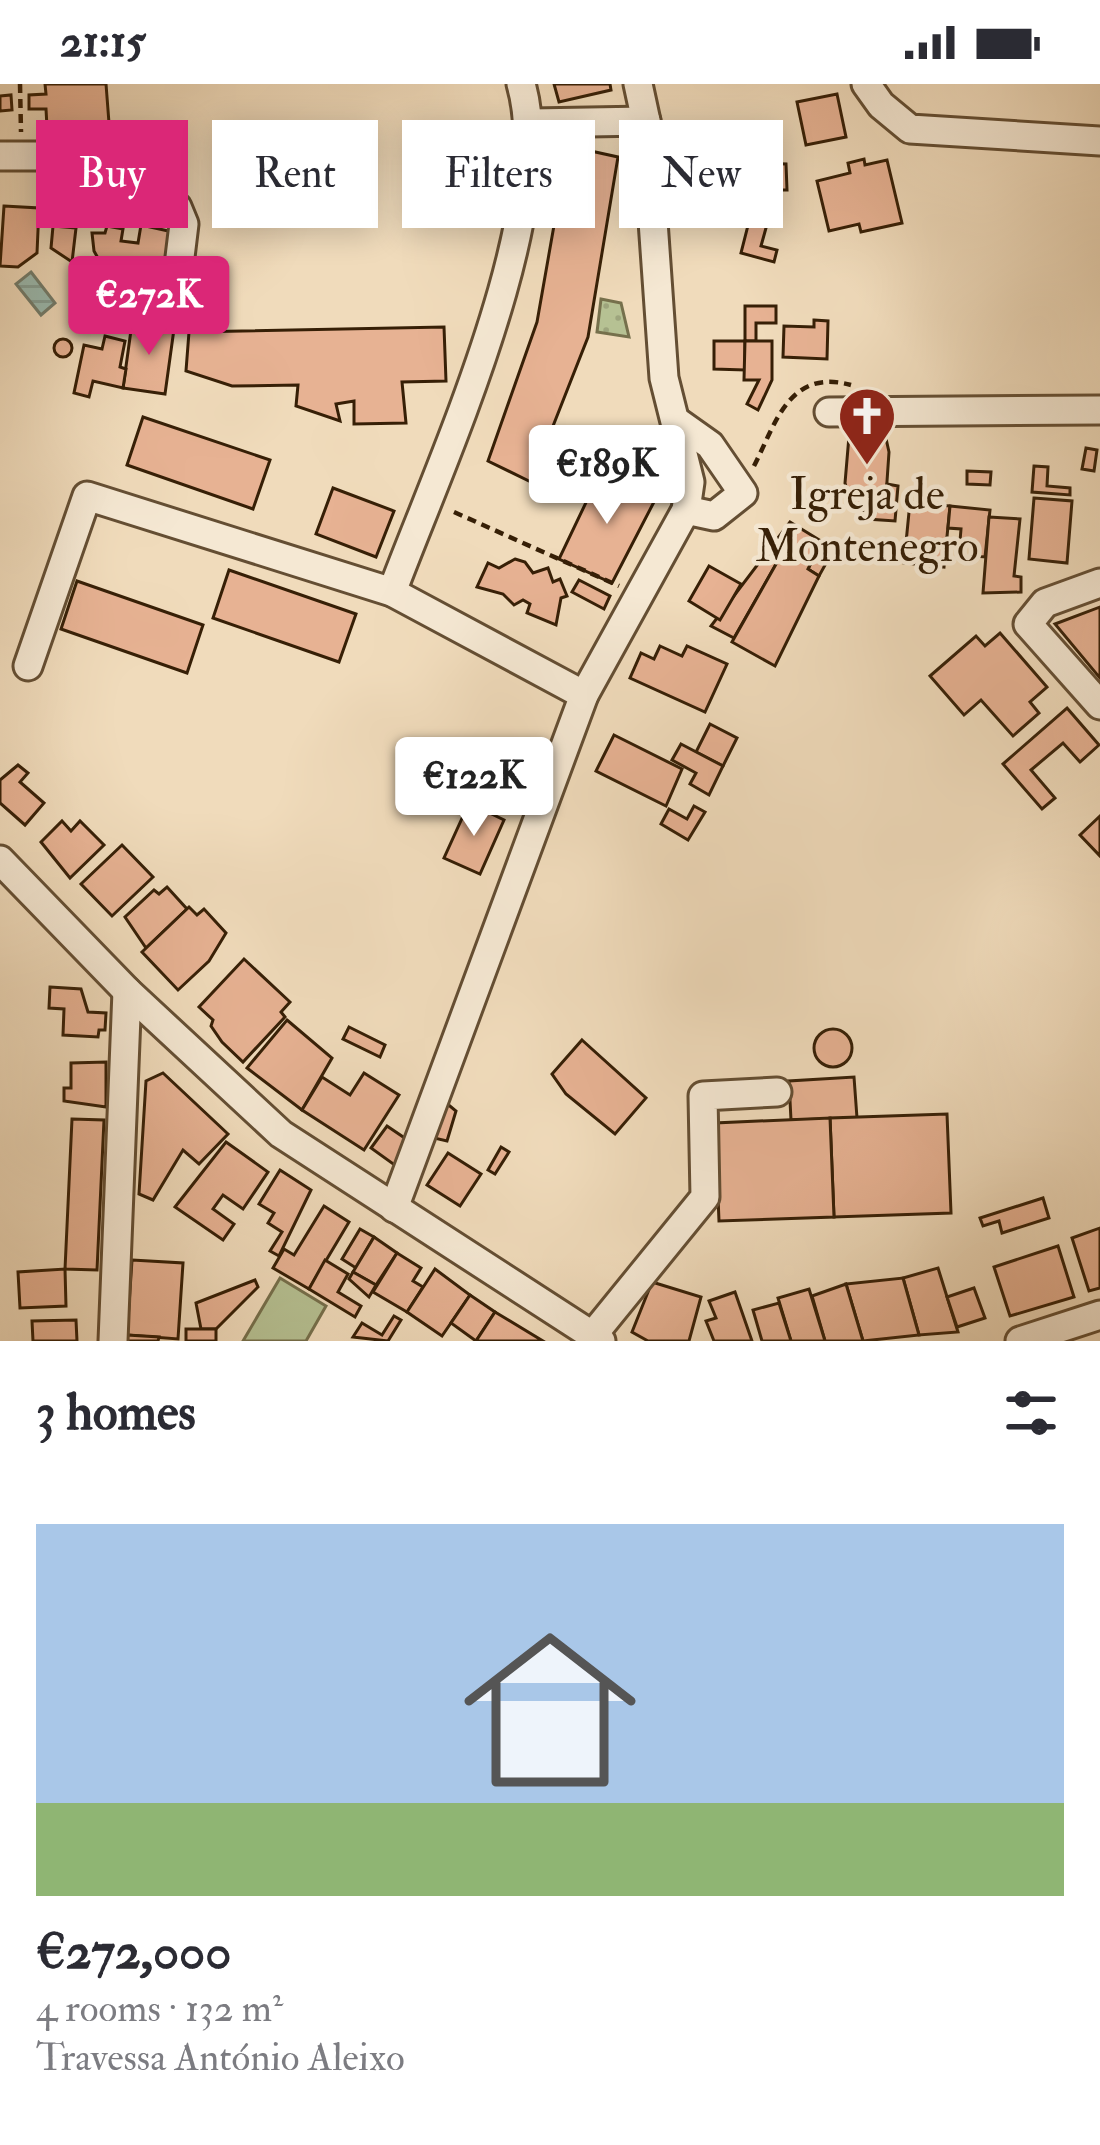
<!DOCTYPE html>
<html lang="en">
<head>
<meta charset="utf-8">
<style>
	:root { --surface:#fff; --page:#f2f2f3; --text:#2b2b33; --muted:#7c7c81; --accent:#db2777 }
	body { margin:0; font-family:"IM FELL Double Pica",serif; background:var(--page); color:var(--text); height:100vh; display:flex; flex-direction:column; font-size:45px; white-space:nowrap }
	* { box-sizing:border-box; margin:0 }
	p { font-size:39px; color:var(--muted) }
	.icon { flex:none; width:66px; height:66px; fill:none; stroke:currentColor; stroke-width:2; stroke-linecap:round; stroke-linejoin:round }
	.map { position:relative; height:1257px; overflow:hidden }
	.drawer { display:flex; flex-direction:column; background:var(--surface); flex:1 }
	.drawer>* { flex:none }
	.guide { position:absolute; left:36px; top:36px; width:1029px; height:108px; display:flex; gap:24px }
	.price { position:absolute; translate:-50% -102px; padding:0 27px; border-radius:12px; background:#fff; color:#222; font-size:39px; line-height:78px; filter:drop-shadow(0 3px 6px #0008) }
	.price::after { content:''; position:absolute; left:50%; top:72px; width:36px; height:27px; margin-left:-18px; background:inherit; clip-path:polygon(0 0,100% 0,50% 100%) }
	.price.on { background:var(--accent); color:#fff }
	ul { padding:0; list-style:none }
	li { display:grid; align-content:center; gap:24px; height:636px; padding:0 36px }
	li span { display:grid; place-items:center; height:372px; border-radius:0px; color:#555 }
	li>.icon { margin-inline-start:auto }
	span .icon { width:216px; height:216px; fill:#fffc; stroke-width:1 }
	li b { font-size:51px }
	h2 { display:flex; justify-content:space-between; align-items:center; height:144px; padding:0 36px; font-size:51px }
	.pill { padding:0 42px; border-radius:0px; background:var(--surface); box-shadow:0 6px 30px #0003; font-size:42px; line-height:108px }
	.pill.on { background:var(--accent); color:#fff }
	.status { display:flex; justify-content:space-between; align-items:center; height:84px; padding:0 60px; background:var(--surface); direction:ltr }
	.status svg { height:33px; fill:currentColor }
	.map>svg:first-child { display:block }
	.grass { fill:url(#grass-dots); stroke:#76704c; stroke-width:3 }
	.green { fill:#b6c193; stroke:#76704c; stroke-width:3 }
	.water { fill:url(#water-rules); stroke:#727d6d; stroke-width:3 }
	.building { fill:#e7b293; stroke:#361f06; stroke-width:3 }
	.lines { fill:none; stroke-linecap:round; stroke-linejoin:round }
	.minor-casing { stroke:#644e33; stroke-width:33 }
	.path { stroke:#361f06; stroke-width:4.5; stroke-dasharray:9 6; stroke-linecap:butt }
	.minor { stroke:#f5e8d3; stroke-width:27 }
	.labels { text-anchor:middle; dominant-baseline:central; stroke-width:9; stroke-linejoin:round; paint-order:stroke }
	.poi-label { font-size:45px; fill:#361f06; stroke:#f5e8d3 }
</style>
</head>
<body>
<div class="status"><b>21:15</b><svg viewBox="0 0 49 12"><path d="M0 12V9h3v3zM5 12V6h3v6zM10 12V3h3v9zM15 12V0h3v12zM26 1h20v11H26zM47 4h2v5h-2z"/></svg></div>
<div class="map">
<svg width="1100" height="1257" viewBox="0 0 1100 1257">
	<defs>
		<pattern id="grass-dots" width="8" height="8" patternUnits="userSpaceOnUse" patternTransform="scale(3)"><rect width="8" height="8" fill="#b6c193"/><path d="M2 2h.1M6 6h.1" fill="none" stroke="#9da57d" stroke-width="1.8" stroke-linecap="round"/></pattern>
		<pattern id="water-rules" width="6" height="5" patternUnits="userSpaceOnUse" patternTransform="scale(3)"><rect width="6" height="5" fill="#9abbb1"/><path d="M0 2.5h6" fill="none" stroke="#85a097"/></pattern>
	</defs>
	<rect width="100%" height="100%" fill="#f0dbbb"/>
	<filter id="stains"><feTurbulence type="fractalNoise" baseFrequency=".00167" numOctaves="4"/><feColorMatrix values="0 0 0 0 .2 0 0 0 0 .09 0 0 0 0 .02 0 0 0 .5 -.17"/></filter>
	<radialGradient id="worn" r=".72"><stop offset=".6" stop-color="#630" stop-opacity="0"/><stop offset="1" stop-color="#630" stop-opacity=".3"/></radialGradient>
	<!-- grass -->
	<polygon class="grass" points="601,215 621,219 629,253 597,248"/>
	<!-- green -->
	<polygon class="green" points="280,1194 326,1222 306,1257 243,1257"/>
	<!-- water -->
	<polygon class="water" points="31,188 55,219 41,231 16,200"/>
	<!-- building -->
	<g class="building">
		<polygon points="45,0 106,0 109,39 47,43 46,25 29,25 29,11 46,10"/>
		<polygon points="554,0 610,0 611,6 559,18"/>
		<polygon points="837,10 846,53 806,61 797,18"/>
		<polygon points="11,11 12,26 0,27 0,12"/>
		<polygon points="710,51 738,51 738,59 748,59 748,79 786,80 787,106 710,106"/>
		<polygon points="568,62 618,73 588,253 531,398 488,377 537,238"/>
		<polygon points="864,75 865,81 887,76 902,139 861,148 859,140 829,147 817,97 850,89 848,79"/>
		<polygon points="216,93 278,101 272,142 217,135"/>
		<polygon points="756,110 774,115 761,162 777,166 774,178 741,169"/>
		<polygon points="4,122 39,124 37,169 18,183 0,182"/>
		<polygon points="141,141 173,148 168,233 118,225 120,197 108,192 94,167 92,149 105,149 107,142 123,145 121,157 138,159"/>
		<polygon points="53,142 76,144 72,178 51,164"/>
		<polygon points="745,222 776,222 776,239 756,239 756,257 745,257"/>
		<polygon points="814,236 828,237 827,275 783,273 784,242 814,243"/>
		<polygon points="132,239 174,245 165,310 123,304"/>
		<polygon points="444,243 446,297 402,298 406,339 354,340 354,317 336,320 340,337 296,322 298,301 232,302 186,287 189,248"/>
		<polygon points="105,252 125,257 120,283 126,285 123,304 93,297 89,313 74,309 84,261 102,265"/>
		<circle cx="63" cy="264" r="9"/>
		<polygon points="714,257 745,257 745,286 714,285"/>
		<polygon points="745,257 772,257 772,296 758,326 747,320 759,296 744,296"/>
		<polygon points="143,333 270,376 253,425 127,381"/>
		<polygon points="859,344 885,350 889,368 886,412 878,427 852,426 845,399 849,352"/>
		<polygon points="1086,364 1097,366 1094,387 1082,385"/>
		<polygon points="1034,382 1048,383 1047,402 1070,404 1070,411 1032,408"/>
		<polygon points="602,385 656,414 612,499 559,475"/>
		<polygon points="967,387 991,388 990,401 967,400"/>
		<polygon points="887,400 898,402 895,437 867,435 868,426 878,427"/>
		<polygon points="333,404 394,427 376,473 316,450"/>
		<polygon points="1034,414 1072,417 1067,479 1029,475"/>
		<polygon points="910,418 950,422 944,483 904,479"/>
		<polygon points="950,422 990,426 985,473 972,472 974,458 960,457 961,445 948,444"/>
		<polygon points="989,433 1020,435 1014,492 1021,493 1021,508 983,509"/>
		<polygon points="790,438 834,465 819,492 808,485 811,479 801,474 805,468 788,459 734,554 711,542"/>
		<polygon points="788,459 805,468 801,474 811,479 808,485 819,492 775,582 732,558"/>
		<polygon points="515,475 525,478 533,489 548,484 553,498 560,495 567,512 561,514 556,541 527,529 530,520 523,516 514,521 503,510 477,503 488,479 499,484"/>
		<polygon points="709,482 741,500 720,536 689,517"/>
		<polygon points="229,486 356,530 339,578 213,534"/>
		<polygon points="579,496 610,512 604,525 572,508"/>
		<polygon points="77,497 203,541 187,589 61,545"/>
		<polygon points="1100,523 1100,594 1055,540"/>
		<polygon points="1000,549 1047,603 1030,618 1039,629 1013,652 981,616 964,631 930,592 976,552 985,562"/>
		<polygon points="660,562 682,572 687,562 727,580 705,628 630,594 641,569 654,575"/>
		<polygon points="1067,624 1099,661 1080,678 1063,659 1031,686 1055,714 1042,725 1003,680"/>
		<polygon points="710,640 737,654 723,682 696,668"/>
		<polygon points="614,651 682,685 666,722 596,687"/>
		<polygon points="681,660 723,682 709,711 690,700 696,689 672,676"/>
		<polygon points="18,681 28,689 20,698 44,719 25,741 0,719 0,696"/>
		<polygon points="469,719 504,736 480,790 444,774"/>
		<polygon points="694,722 705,728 688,756 661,740 669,725 687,735"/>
		<polygon points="1100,732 1100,772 1080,751"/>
		<polygon points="62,737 71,747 80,737 104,761 70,794 41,758"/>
		<polygon points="122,761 153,793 112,832 81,800"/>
		<polygon points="167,803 187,825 146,864 125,833 154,806 159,810"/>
		<polygon points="189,823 197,831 204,825 226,849 209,877 178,906 142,868"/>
		<polygon points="244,875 290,918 281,928 285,933 243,978 222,958 211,942 213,936 199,923"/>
		<polygon points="50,903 81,905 88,928 106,929 105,946 99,946 98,953 63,951 64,925 49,924"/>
		<polygon points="287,936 332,974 302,1026 247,984"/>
		<polygon points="349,943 385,961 380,973 343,955"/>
		<circle cx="833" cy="964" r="19"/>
		<polygon points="582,956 646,1014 615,1050 566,1010 552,990"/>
		<polygon points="106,978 106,1023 64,1017 64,1004 71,1004 71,979"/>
		<polygon points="163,989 228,1050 199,1080 183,1066 153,1116 139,1110 146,997"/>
		<polygon points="364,989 399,1011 364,1066 302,1026 322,993 350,1011"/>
		<polygon points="854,993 857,1034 791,1036 789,997"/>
		<polygon points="445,1018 456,1027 447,1057 434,1054"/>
		<polygon points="947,1030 951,1129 834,1133 830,1034"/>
		<polygon points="830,1034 834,1133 719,1137 715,1039"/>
		<polygon points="72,1035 104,1036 97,1186 65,1185"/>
		<polygon points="387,1042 412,1059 396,1082 371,1064"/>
		<polygon points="226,1058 268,1088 243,1125 223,1111 213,1125 234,1140 223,1156 175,1123"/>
		<polygon points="501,1063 509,1068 495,1090 488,1086"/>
		<polygon points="448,1069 481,1090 460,1122 427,1101"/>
		<polygon points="280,1086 311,1106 279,1172 270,1167 282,1148 268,1139 274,1129 259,1120"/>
		<polygon points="1043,1114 1049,1134 1002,1149 999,1137 983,1142 980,1134"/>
		<polygon points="324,1122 349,1138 309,1205 273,1184 284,1165 294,1171"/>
		<polygon points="1100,1144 1100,1204 1089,1207 1072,1154"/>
		<polygon points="360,1145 374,1153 356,1184 342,1175"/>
		<polygon points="374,1153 397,1169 376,1201 353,1188"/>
		<polygon points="1058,1162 1074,1213 1010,1232 994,1183"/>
		<polygon points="397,1169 421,1184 413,1197 423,1203 407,1228 373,1208"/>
		<polygon points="132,1176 183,1179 178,1255 127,1251"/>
		<polygon points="325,1176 348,1190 338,1208 361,1222 355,1233 309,1205"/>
		<polygon points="938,1184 958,1248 919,1251 903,1194"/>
		<polygon points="65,1185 66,1222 20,1224 18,1188"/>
		<polygon points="435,1185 470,1211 442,1252 407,1228"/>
		<polygon points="353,1188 376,1201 369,1213 349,1195"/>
		<polygon points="903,1194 919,1251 863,1257 846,1200"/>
		<polygon points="255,1196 258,1203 216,1245 201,1245 196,1219"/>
		<polygon points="652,1198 701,1213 689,1257 648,1257 632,1248"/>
		<polygon points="846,1200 863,1257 825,1257 812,1212"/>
		<polygon points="974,1204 985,1234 957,1243 947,1213"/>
		<polygon points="809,1205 825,1257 791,1257 778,1214"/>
		<polygon points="735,1208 752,1257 714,1257 706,1237 716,1234 709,1217"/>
		<polygon points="470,1211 495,1228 476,1257 451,1239"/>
		<polygon points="779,1219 791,1257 762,1257 753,1226"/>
		<polygon points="495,1228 543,1257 476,1257"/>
		<polygon points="394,1232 401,1236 388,1257 353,1253 362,1239 382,1251"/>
		<polygon points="76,1236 77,1257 33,1257 32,1237"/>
		<rect x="186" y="1245" width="30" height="12"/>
		<polygon points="127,1251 159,1253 158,1257 127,1257"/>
	</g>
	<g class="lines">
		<defs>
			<g id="minor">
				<polyline points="866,0 881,21 910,45 1100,57"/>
				<polyline points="532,39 646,37"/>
				<polyline points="0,72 50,72 86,99 177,123 184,140 173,231"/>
				<polyline points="829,328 1100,326"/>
				<polyline points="679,339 710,361 743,409 714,432 686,426"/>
				<polyline points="1100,499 1045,519 1028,540 1100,621"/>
				<path d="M392,508C439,382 558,127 521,0"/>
				<polyline points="28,582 87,412 392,508 584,611"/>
				<polyline points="0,776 127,907 281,1050 601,1257"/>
				<polyline points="394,1124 584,611 686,426 690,398 664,294 646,37 638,0"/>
				<polyline points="592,1252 705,1113 703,1012 777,1008"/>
				<polyline points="113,1257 127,907"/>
				<polyline points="1020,1257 1100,1231"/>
			</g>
		</defs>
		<!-- minor casing -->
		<use href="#minor" class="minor-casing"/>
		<!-- path -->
		<g class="path">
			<polyline points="20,0 21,48"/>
			<path d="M754,382C776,339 789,284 851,301"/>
			<polyline points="454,428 619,502"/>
		</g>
		<!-- minor -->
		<use href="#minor" class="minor"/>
	</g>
	<!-- icons -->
	<defs>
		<symbol id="church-pin" viewBox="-11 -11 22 30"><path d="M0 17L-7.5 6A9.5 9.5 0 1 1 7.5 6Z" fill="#8f2418" stroke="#f5e8d3"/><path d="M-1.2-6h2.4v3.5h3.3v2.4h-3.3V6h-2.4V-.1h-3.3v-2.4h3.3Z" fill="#fff"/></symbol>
	</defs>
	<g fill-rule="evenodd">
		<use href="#church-pin" x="834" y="299" width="66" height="90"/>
	</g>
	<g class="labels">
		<!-- poi labels -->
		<g class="poi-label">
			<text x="867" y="411">Igreja de<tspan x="867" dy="52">Montenegro</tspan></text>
		</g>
	</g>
	<rect width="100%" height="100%" filter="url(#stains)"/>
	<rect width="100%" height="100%" fill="url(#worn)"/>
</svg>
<b class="price on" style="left:149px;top:274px">€272K</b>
<b class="price" style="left:607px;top:443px">€189K</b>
<b class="price" style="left:474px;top:755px">€122K</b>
<div class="guide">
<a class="pill on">Buy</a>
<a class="pill">Rent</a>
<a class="pill">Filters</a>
<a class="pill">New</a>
</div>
</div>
<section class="drawer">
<h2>3 homes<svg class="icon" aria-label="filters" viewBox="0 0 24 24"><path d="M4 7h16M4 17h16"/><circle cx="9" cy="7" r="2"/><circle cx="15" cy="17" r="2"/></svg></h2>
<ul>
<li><span style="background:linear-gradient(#a9c7e8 75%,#8fb573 0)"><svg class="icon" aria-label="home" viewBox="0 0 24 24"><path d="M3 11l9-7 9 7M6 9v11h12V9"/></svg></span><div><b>€272,000</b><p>4 rooms · 132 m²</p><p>Travessa António Aleixo</p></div></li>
</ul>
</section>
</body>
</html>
